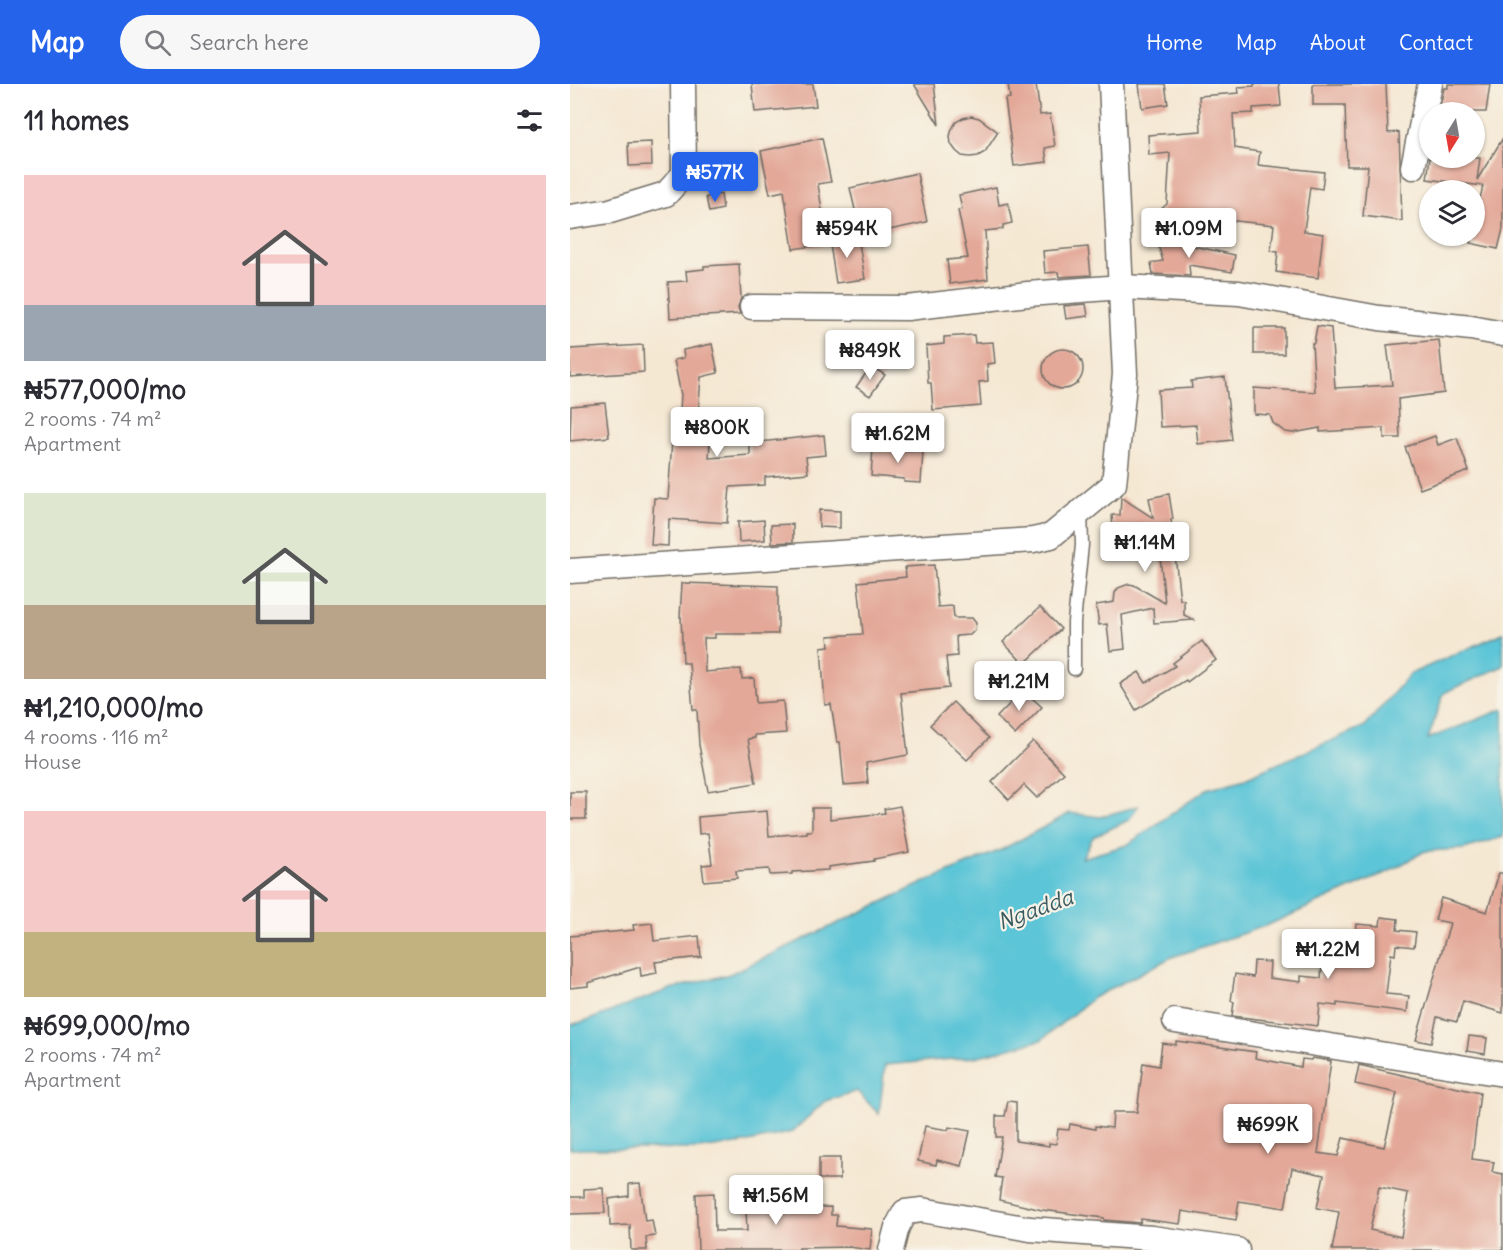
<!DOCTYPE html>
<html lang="en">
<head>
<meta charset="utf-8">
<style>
	:root { --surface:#fff; --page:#f7f7f7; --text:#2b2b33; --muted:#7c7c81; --accent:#2563eb }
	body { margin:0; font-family:Delius,sans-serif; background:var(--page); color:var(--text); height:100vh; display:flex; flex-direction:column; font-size:22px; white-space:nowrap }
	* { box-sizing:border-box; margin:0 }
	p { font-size:20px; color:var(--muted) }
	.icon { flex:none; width:33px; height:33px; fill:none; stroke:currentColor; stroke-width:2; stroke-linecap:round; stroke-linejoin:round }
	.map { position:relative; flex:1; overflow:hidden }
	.sheet { display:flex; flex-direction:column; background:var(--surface); width:570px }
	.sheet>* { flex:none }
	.needle { width:39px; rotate:191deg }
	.fabs { position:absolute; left:849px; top:18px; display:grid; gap:12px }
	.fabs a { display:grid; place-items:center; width:66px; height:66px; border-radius:50%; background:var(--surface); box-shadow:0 2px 4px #0004; font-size:30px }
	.price { position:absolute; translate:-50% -51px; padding:0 14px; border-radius:6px; background:#fff; color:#222; font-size:20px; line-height:39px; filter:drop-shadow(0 2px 3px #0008) }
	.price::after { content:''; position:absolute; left:50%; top:36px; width:18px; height:14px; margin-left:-9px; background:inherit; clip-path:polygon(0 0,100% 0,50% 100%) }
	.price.on { background:var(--accent); color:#fff }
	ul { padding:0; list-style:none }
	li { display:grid; align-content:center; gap:12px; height:318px; padding:0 24px }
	li span { display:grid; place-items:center; height:186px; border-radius:0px; color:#555 }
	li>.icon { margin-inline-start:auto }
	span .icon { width:108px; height:108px; fill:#fffc; stroke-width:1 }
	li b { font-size:26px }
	h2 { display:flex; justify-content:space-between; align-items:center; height:72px; padding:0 24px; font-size:26px }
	header { display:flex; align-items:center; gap:36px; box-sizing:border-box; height:84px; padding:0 30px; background:var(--accent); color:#fff }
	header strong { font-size:28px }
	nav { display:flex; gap:33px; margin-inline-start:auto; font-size:21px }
	.search { width:420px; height:54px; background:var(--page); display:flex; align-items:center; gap:15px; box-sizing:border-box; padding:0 21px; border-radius:33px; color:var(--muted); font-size:22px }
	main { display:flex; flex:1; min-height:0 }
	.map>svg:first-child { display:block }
	.water { fill:#5cc5d7; stroke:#447881; stroke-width:1.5 }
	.building { fill:#e3a898; fill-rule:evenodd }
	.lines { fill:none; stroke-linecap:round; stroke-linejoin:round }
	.lane-casing { stroke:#726d66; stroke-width:15 }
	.street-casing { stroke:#726d66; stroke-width:27 }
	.lane { stroke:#fff; stroke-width:12 }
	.street { stroke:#fff; stroke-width:24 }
	.labels { text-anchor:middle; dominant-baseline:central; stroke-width:4.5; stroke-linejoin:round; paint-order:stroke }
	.water-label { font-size:22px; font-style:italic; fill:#3a595f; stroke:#f7f3e8 }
</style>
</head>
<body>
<header>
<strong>Map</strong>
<div class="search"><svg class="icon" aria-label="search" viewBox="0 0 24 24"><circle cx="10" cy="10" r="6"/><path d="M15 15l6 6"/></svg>Search here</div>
<nav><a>Home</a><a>Map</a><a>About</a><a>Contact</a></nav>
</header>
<main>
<section class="sheet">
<h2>11 homes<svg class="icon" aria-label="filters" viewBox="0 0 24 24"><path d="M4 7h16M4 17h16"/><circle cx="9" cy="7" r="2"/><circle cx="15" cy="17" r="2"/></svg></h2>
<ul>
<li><span style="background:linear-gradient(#f6c9c9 70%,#9aa5b1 0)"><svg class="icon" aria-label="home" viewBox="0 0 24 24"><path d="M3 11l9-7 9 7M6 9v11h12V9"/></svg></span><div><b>₦577,000/mo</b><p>2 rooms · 74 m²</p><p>Apartment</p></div></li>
<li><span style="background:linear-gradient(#dfe7d0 60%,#b9a48a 0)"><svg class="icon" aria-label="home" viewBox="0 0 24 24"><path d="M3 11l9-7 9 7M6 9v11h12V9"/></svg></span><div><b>₦1,210,000/mo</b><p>4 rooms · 116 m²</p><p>House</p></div></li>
<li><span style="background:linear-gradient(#f6c9c9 65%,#c2b280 0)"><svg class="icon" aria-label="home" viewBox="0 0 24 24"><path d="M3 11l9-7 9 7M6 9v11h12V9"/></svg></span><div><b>₦699,000/mo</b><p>2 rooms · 74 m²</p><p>Apartment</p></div></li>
</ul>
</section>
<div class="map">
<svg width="933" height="1166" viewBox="0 0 933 1166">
	<rect width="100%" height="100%" fill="#f7f3e8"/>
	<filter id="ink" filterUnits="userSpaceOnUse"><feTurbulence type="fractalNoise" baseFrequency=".0167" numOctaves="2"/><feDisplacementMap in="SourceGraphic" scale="12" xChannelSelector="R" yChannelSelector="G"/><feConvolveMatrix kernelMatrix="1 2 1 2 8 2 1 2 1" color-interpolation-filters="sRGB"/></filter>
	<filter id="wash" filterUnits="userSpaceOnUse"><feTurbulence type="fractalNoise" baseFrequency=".008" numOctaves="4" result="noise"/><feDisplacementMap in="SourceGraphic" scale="24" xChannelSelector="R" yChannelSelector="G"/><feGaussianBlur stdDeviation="1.35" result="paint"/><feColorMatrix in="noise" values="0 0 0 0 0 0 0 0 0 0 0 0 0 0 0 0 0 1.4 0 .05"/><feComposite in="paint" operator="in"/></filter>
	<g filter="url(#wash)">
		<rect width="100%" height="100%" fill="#f5e8d3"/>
		<!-- water -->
		<polygon class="water" points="933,549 933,582 874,609 858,655 933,625 933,753 894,765 855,767 818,788 698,841 602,873 523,914 471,956 405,973 315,981 309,1030 287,1007 255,1017 222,1048 174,1059 128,1065 0,1065 0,941 19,936 100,905 160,890 353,799 433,765 500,729 530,733 568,722 559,736 523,753 512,774 557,761 637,705 675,694 795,642 840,590"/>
		<g id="blocks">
			<!-- building -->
			<g class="building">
				<polygon points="182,0 243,0 246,22 185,28"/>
				<polygon points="344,0 364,0 369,41"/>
				<polygon points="438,0 466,0 470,31 480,30 485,62 475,64 477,78 444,82 435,15 440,14"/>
				<polygon points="569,0 595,0 598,20 572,24"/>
				<polygon points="684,0 709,0 711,22 683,24 683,29 663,30 665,64 690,68 688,81 754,88 752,105 740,103 734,147 753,150 748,194 706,188 708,168 701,167 704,141 587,129 597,120 600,69 579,71 578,51 631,47 629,12 669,9 668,3 684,2"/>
				<polygon points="743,0 816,0 818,49 829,48 832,137 793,132 798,82 777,82 775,21 743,21"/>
				<polygon points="878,0 920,0 916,28 874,28 874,23 870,23 874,4 878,4"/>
				<polygon points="401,32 409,34 428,48 415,68 408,72 400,73 392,72 386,67 381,60 380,52 382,45 386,38 393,34"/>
				<polygon points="252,54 261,98 248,100 257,160 223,165 214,107 200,110 191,67"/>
				<polygon points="933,54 933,145 928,165 900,159 902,152 904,152 904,140 913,102 857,95 860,74 910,74 907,96"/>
				<polygon points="81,58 82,81 59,82 58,59"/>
				<polygon points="347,89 357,138 291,152 280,104"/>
				<polygon points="426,103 429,121 438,119 442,139 433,141 433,145 415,147 418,195 380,200 377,176 398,174 388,126 392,125 389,111"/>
				<polygon points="151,110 153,125 139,128 136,113"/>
				<polygon points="288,153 295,195 266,199 259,154"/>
				<polygon points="586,154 665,171 662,188 619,181 620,192 583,190 581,179 593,177"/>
				<polygon points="518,163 521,191 489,193 488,188 475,189 473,167"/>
				<polygon points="169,180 171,214 168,223 170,230 100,234 98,198 117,197 116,187 134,185 134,182"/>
				<polygon points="516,220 518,232 496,235 494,222"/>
				<polygon points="747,242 761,244 765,304 822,301 817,261 869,256 874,309 828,315 830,354 814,354 814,344 750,348 750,344 723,349 715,348 703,339 700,331 684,330 684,304 745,308 742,259 744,259"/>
				<rect x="684" y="244" width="30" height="26"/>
				<polygon points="404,251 405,259 423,258 425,279 417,280 418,297 409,298 411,322 363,326 361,299 358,299 356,262 374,260 374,253"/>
				<polygon points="142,260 148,289 131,293 126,357 140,358 139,374 180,371 180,359 254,351 256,371 236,373 238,389 195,393 195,401 160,403 157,439 99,435 98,462 81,461 84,414 98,415 102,356 108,356 111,311 104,276 114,274 113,266"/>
				<polygon points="73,261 74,288 0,293 0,265"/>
				<circle cx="493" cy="285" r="20"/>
				<polygon points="301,282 315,291 300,312 286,303"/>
				<polygon points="655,293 662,356 628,360 626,341 590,343 588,306 622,304 621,297"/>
				<polygon points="35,319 39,353 0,357 1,322"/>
				<polygon points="865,352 868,361 887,354 899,387 850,405 835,363"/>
				<polygon points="303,364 353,367 351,399 334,398 334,395 301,392"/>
				<polygon points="599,410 603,435 601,435 610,516 614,516 614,531 624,536 584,539 583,524 552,531 555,565 540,567 537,540 529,541 526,521 544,518 545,509 548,504 559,500 564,501 595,519 587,445 543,447 542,431 550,431 551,413 583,434 579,414"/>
				<polygon points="249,426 270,427 270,444 249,443"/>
				<polygon points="194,436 195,456 169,458 168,438"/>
				<polygon points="223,440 223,458 202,459 201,441"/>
				<polygon points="364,481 368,523 383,522 384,534 402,534 406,539 405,546 400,551 386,552 387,572 376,573 379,604 331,609 338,671 296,679 298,699 274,701 270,658 267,658 261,620 255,621 251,563 259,562 258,552 293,550 288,498 336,493 335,483"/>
				<polygon points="112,499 208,502 208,550 145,550 145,554 134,554 135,588 171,585 172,595 184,594 186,619 213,617 216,649 185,651 185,654 178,655 186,699 138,707 129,661 127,626 123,626 119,579 113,579 111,533 110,533"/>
				<polygon points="470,523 491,545 454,580 433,558"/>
				<polygon points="632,557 646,576 617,598 616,596 566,626 550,600 569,588 576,599 605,582 603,579"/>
				<polygon points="453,606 472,623 445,651 427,633"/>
				<polygon points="383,618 419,654 397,676 360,641"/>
				<polygon points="463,657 494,689 467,714 454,701 439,716 422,698"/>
				<rect x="0" y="708" width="16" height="27"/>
				<polygon points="330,722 339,768 304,775 304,777 258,783 258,786 222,788 222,790 200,791 199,785 166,787 167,794 134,797 132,781 142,780 138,749 129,750 128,733 197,727 199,752 237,749 237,747 242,747 242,724 260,724 260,735 315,729 314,725"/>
				<polygon points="929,789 933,789 933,929 893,917 887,938 867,933 861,959 846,956 880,839 865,836 871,814 917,828"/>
				<polygon points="811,833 828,835 827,846 846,848 844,863 826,861 825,871 821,870 816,910 839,912 837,928 767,919 767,922 750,920 748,942 662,932 664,918 661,917 665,890 683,893 684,877 700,878 699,894 731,898 731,892 751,894 754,858 784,862 787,840 810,842"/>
				<polygon points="82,839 84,857 129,852 131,873 85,878 87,889 71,892 70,883 18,899 18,902 0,904 0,852 64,846 63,841"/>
				<polygon points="899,952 917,954 915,970 897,967"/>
				<path d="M606,957L686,968L685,974L731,983L732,975L741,976L742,974L761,977L748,1069L768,1072L773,1054L814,1063L827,1009L785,1000L789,981L910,1009L902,1075L924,1078L922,1088L933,1090V1166H762L769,1128L747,1124L754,1091L722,1084L715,1124L669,1117L666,1136L612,1127L610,1140L571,1135L570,1139L534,1136V1134L472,1126L429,1116L432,1094L425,1093L432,1053H426V1032H435L438,1017L446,1018V1057L479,1062V1059L486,1060L488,1045L499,1046L500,1040L525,1045V1042L542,1044L543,1028H567L573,979L589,982L592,959L606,961ZM809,1103L838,1109L831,1153L800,1146Z"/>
				<polygon points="355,1042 378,1046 379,1043 400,1047 392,1082 367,1076 366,1081 348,1077"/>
				<rect x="249" y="1074" width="21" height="21"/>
				<polygon points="70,1099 75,1137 82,1136 85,1152 76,1153 77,1166 61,1166 60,1141 40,1142 39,1115 59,1112 59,1100"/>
				<polygon points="213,1102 215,1124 261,1123 261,1131 267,1131 266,1142 302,1145 300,1166 279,1163 229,1164 229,1166 128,1166 126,1110 144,1109 145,1147 177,1147 175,1103"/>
				<polygon points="33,1104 35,1129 0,1130 0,1113 14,1113 14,1105"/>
			</g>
		</g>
	</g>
	<g filter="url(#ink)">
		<use href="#blocks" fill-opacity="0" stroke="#726d66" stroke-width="1.5"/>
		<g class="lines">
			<defs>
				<polyline id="lane" points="504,585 504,538 512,461 511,428"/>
				<g id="street">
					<polyline points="843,83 860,0"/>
					<polyline points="0,133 40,127 96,110 114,90 113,0"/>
					<polyline points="182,223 337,224 458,210 552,203 669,209 809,234 901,244 933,250"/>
					<polyline points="0,487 463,456 481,452 544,400 555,290 541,0"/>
					<polyline points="605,937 933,990"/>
					<polyline points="321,1166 327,1143 335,1128 352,1126 460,1145 582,1154 667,1166"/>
				</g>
			</defs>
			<!-- lane casing -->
			<use href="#lane" class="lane-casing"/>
			<!-- street casing -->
			<use href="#street" class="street-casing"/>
			<!-- lane -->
			<use href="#lane" class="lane"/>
			<!-- street -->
			<use href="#street" class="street"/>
		</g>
	</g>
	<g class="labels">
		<!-- water labels -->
		<g class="water-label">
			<text transform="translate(465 825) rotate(-20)">Ngadda</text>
		</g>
	</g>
</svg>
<div class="fabs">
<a><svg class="needle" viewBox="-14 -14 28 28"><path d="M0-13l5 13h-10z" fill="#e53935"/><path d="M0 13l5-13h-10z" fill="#7c7c81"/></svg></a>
<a><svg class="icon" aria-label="layers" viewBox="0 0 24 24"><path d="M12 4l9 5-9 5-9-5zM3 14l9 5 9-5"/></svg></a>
</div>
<b class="price on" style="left:145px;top:119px">₦577K</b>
<b class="price" style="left:277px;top:175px">₦594K</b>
<b class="price" style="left:619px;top:175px">₦1.09M</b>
<b class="price" style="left:300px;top:297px">₦849K</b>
<b class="price" style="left:147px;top:374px">₦800K</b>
<b class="price" style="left:328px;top:380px">₦1.62M</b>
<b class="price" style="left:575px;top:489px">₦1.14M</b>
<b class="price" style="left:449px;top:628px">₦1.21M</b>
<b class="price" style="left:758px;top:896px">₦1.22M</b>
<b class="price" style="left:698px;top:1071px">₦699K</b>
<b class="price" style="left:206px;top:1142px">₦1.56M</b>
</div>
</main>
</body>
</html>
